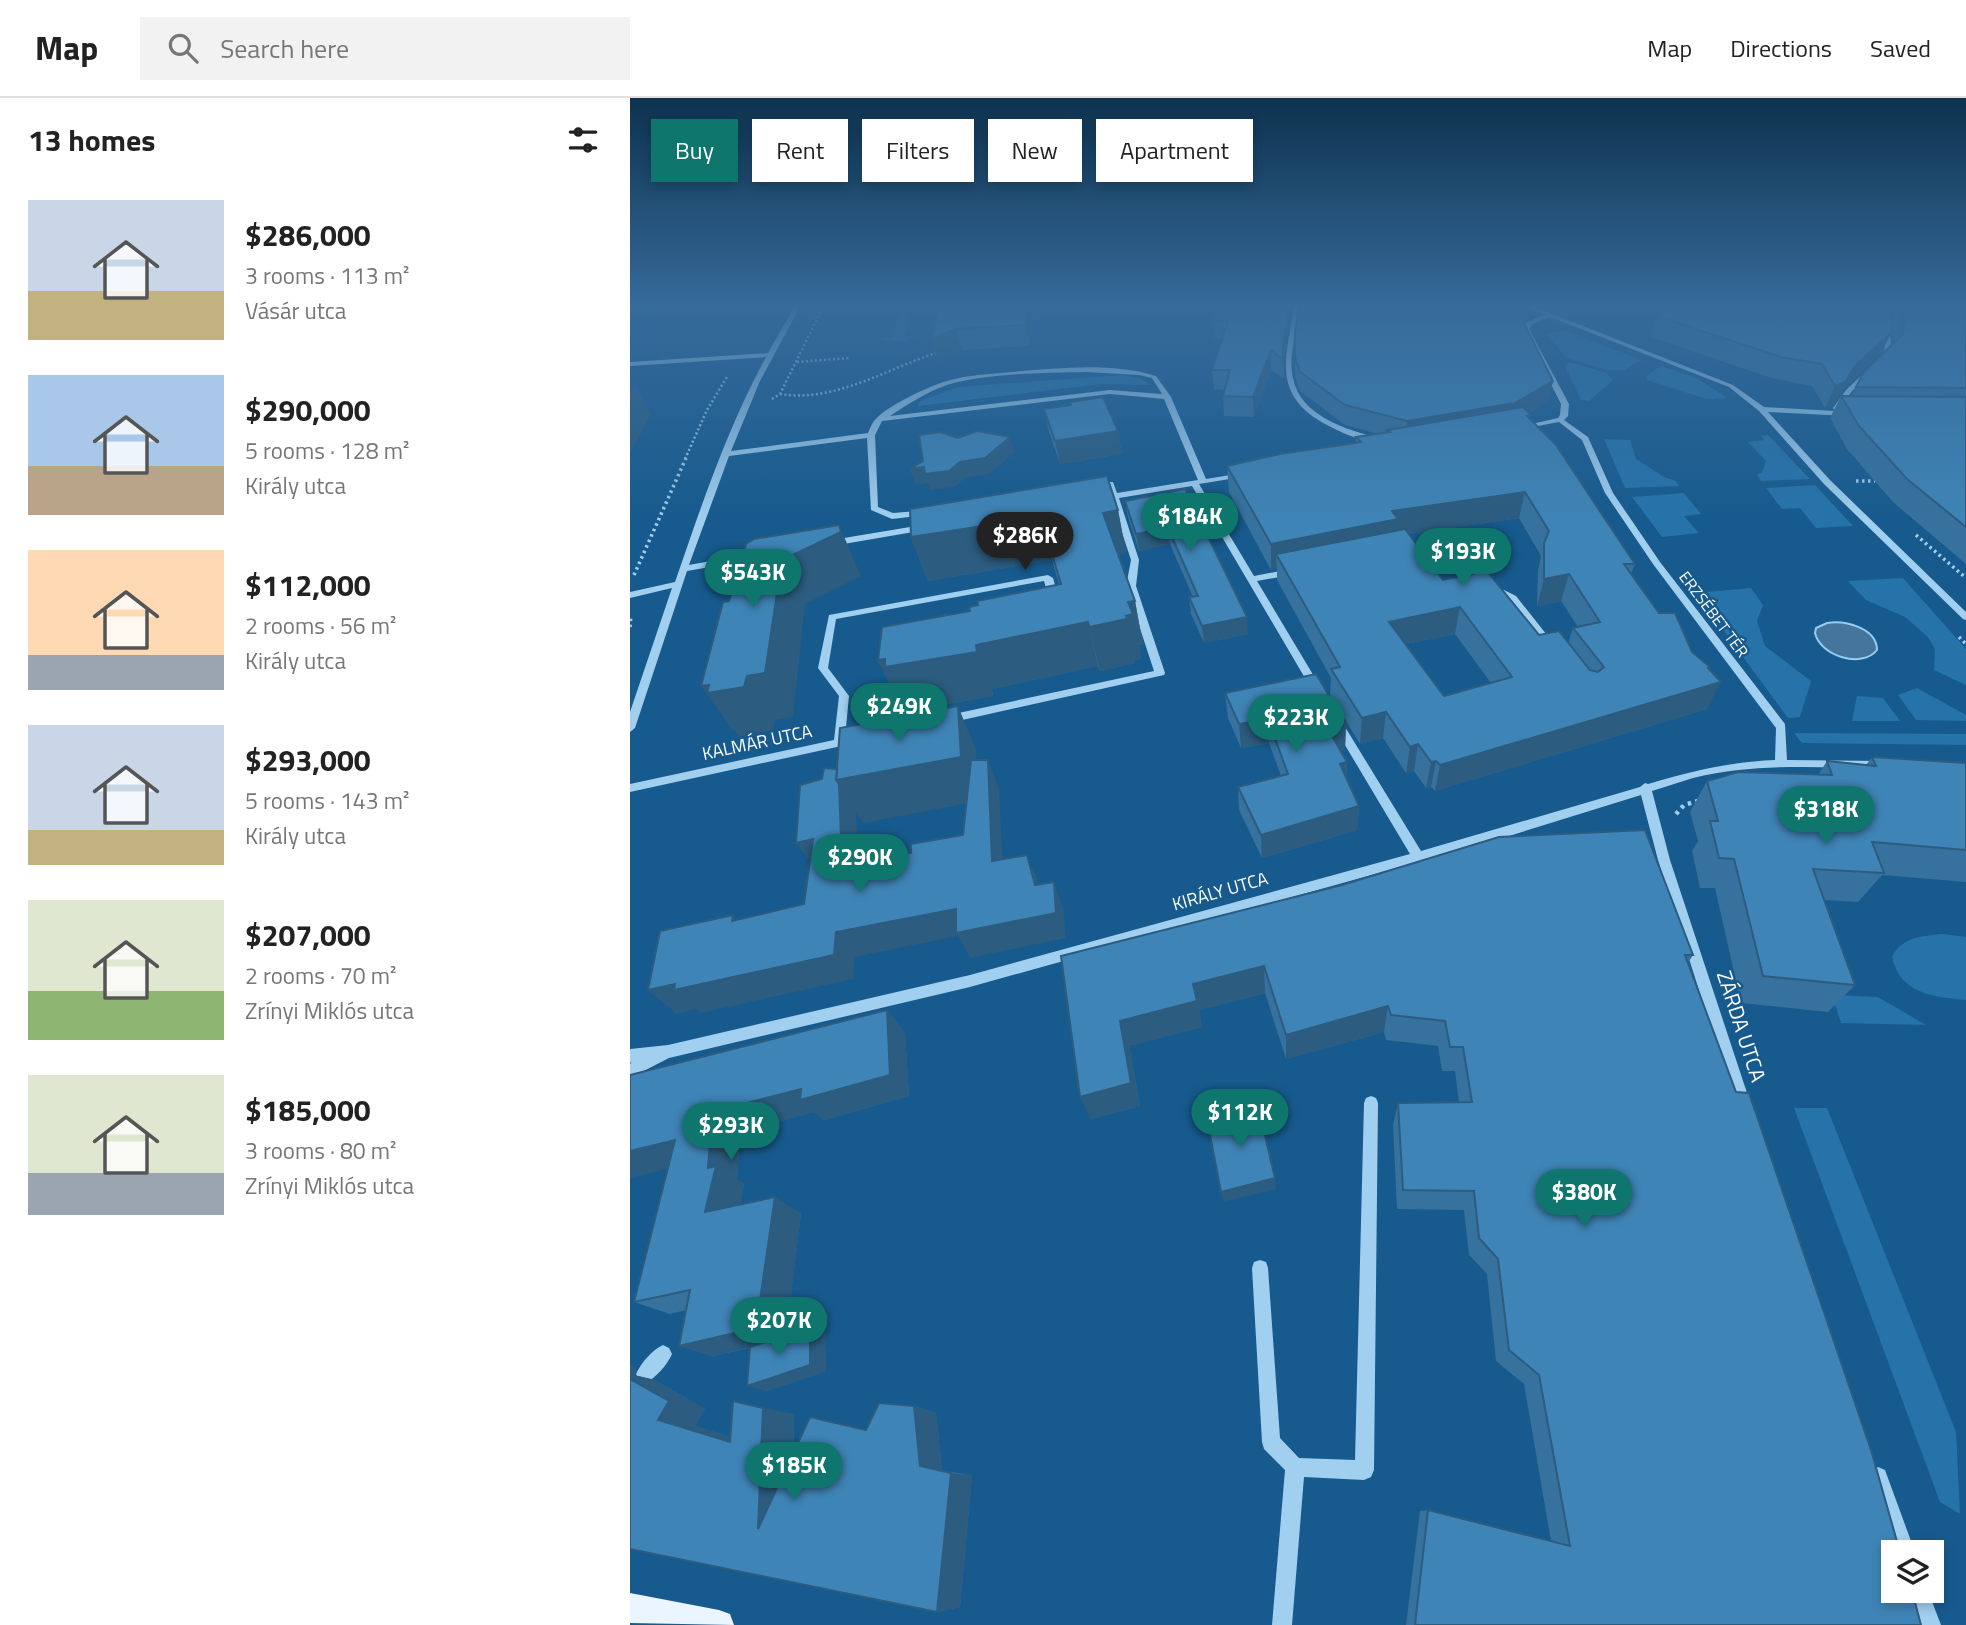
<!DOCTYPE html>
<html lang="en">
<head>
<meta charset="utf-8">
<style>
	:root { --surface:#fff; --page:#f2f2f2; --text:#222; --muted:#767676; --line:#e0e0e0; --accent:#0f766e }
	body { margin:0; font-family:"Titillium Web",sans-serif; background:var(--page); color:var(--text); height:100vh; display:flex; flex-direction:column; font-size:26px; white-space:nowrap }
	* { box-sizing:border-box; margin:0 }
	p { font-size:23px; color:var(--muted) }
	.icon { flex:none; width:38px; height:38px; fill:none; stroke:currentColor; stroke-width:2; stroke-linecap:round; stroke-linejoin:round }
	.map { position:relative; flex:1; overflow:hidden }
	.drawer { display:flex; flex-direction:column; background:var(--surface); width:630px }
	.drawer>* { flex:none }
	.banner { position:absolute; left:21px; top:21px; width:665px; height:63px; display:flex; gap:14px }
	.tools { position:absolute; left:1251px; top:1442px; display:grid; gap:14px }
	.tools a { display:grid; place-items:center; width:63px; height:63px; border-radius:0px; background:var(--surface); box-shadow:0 4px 10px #0003; font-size:35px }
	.price { position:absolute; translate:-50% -60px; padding:0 16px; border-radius:24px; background:var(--accent); color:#fff; font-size:23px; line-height:46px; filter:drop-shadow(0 2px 4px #0008) }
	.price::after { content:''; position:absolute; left:50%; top:42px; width:21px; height:16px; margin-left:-10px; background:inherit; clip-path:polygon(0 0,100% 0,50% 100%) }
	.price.active { background:#222; color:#fff }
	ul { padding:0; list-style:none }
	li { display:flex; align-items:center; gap:21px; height:175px; padding:0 28px }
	li span { display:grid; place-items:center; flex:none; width:196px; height:140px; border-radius:0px; color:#555 }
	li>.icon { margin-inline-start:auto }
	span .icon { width:84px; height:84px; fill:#fffc; stroke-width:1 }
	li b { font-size:30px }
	h2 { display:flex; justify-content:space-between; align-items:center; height:84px; padding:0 28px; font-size:30px }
	.pill { padding:0 24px; border-radius:0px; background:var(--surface); box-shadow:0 4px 10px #0003; font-size:24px; line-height:63px }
	.pill.active { background:var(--accent); color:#fff }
	header { display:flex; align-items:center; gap:42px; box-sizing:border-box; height:98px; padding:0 35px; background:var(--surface); border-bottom:2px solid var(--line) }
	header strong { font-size:33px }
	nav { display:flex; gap:38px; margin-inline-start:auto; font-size:24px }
	.search { width:490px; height:63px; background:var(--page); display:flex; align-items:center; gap:18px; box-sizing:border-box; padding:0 24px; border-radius:0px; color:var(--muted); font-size:26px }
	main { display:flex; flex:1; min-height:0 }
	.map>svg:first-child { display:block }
	.green { fill:#2673aa }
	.water { fill:#45759a; stroke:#94ccf2; stroke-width:2 }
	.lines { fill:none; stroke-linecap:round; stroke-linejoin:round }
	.path-far2 { stroke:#a1cfef; stroke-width:2.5; stroke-dasharray:2 2.5; stroke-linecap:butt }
	.path-far1 { stroke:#a1cfef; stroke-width:3.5; stroke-dasharray:2.5 3.5; stroke-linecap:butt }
	.path { stroke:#a1cfef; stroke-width:4.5; stroke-dasharray:3.5 4.5; stroke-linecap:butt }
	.minor { fill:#a1cfef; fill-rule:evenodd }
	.major { fill:#eaf5ff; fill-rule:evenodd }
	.wall { fill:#36729d; fill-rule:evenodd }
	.shaded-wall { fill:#2c5c7f }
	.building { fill:#3f84b6; stroke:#2c5c7f; stroke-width:2; fill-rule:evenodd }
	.labels { text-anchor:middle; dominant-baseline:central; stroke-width:5; stroke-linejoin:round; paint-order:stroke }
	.far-street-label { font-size:16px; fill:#fff; stroke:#175a8d }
	.street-label { font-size:18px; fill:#fff; stroke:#175a8d }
	.near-street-label { font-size:21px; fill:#fff; stroke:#175a8d }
</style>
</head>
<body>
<header>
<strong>Map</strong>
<div class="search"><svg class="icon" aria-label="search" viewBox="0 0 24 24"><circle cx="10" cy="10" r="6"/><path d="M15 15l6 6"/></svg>Search here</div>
<nav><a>Map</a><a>Directions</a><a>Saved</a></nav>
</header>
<main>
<section class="drawer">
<h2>13 homes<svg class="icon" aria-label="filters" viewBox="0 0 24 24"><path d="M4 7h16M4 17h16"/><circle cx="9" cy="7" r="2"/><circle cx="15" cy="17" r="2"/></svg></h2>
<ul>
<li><span style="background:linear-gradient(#c9d6e8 65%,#c2b280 0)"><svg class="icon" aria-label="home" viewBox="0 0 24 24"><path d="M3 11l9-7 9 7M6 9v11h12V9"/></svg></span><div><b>$286,000</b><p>3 rooms · 113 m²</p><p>Vásár utca</p></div></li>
<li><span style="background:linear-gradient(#a9c7e8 65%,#b9a48a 0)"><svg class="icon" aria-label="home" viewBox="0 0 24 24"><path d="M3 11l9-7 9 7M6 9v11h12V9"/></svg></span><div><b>$290,000</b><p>5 rooms · 128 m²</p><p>Király utca</p></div></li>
<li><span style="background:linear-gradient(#ffd9b3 75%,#9aa5b1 0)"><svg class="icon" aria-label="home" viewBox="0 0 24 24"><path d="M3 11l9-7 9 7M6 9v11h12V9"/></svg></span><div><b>$112,000</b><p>2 rooms · 56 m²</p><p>Király utca</p></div></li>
<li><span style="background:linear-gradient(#c9d6e8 75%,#c2b280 0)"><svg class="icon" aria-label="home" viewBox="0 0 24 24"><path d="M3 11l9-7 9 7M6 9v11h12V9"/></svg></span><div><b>$293,000</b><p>5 rooms · 143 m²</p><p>Király utca</p></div></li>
<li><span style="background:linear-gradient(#dfe7d0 65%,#8fb573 0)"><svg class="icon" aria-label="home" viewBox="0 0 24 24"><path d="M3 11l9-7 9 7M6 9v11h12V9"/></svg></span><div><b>$207,000</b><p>2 rooms · 70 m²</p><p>Zrínyi Miklós utca</p></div></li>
<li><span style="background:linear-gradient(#dfe7d0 70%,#9aa5b1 0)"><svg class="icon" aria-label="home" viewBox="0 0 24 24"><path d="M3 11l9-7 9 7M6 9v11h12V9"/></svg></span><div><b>$185,000</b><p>3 rooms · 80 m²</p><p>Zrínyi Miklós utca</p></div></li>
</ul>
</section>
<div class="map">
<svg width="1336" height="1527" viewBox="0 0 1336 1527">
	<rect width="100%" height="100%" fill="#175a8d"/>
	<!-- green -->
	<g class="green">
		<polygon points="271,209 281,209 274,238 287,238 273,244 249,242 262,239"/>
		<polygon points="934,232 1011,262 1012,262 994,272 977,272 936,260 917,236"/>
		<polygon points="939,264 976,275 983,282 959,303 951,302 935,268"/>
		<polygon points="1031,268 1065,279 1097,300 1077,301 1017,282 1016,278"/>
		<polygon points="491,277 509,280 521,287 471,286 288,308 290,303 328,289"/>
		<polygon points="1138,337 1180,381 1131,383 1127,377 1132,374 1136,363 1118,344 1134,342 1131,338"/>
		<polygon points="974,341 1000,342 1006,361 1034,379 1046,383 1049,388 995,390"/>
		<polygon points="1185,387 1223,428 1186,430 1170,410 1152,411 1136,390"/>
		<polygon points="1054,395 1071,416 1054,418 1069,435 1032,439 1002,399"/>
		<polygon points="1273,480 1336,551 1336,587 1304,572 1305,551 1298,539 1275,519 1236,502 1218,483"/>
		<polygon points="1121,490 1133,507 1127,523 1135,548 1181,583 1170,619 1158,620 1066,495"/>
		<polygon points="1287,590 1336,617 1336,623 1286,622 1268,597"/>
		<polygon points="1227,598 1253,600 1270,623 1222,623"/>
		<polygon points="1164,635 1336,636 1336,647 1172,645"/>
		<path d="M1312,836L1336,839V902C1304,899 1270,896 1262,859C1272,839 1292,838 1312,836Z"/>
		<polygon points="1202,897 1248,899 1296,927 1211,925"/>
		<polygon points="1164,1010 1197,1010 1326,1334 1330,1416 1310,1404"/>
	</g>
	<!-- water -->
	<path class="water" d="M1197,525C1215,522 1247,530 1247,552C1232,571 1190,558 1185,535L1186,530Z"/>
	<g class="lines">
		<!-- path-far2 -->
		<g class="path-far2">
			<polyline points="167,264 219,260"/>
			<path d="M150,296C205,305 258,270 309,254"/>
			<polyline points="142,301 150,296 193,209"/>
			<polyline points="55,361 77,312 97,279"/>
		</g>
		<!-- path-far1 -->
		<g class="path-far1">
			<polyline points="1226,383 1245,383"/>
			<polyline points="1286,437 1336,480"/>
			<polyline points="4,477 56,360"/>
			<polyline points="0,529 1,517"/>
			<polyline points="1329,539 1336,546"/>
		</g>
		<!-- path -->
		<polyline class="path" points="1046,716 1054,707 1071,702"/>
		<!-- minor -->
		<g class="minor">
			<path d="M164,209H170L130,283L101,353L238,335C240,331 242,324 246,321C257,308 299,288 317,283C337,277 360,276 381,274C428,270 481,264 526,278L541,299L576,381L612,375L616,377L612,379L569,386L624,478L661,471L666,474L661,477L627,483L691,590L690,592H682L562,388L489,400L509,462L506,488L535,575L534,577L319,625L315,624L314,621L319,617L524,573L496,488L501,462L481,401L474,399L479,396L477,388H466L462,386L466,384H483L487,395L568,382L534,301L480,296L252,323L245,337L248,409L263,415L299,412V416L296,417L262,421L241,412L237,340L99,358L59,467L125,455L129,458L125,461L57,473L5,630L0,634V614L42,490L0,500V494L45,484C71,409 97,330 136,259L0,268V264L138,255ZM456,274L509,277L522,280L532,296L480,292L260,318C278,306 297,294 317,287C355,275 416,275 456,274Z"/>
			<path d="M664,209H670C667,232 658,258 663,280C670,318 717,332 749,340V344C732,344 712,335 697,327C641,297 656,261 664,209Z"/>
			<path d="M896,209H905L1103,287L1134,309L1222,314L1223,316L1219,318L1138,314L1200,382L1336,514V522L1333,521L1194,386L1129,313L1099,289L920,219L902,226L899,231L939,306L938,318L934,322L958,339L983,395L1030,464L1155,626L1157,662L1252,663L1258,667L1252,671C1190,669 1124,665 1063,680C1049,684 1036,689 1022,693L1040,762L1122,1010L1119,1015L1114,1017L1109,1015L1106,1010L1028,762L1011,697L863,743L340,889L39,960L0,980V966L2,964L0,965V951L38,947L340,877L780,756L703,627L708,623L712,624L791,753L1010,689L1015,685L1018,686C1061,673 1101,664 1145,662L1146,630L1023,466L975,395L952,342L929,324L892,331L888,329L928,320L930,317L931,306L893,231L897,224L914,217Z"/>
			<polygon points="1241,209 1247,209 1261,241 1260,257 1221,294 1210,312 1204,312 1203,310 1216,292 1254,256 1255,241"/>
			<polygon points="298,426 301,427 301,431 202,448 198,445 202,442"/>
			<polygon points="809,442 831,448 866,488 886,498 924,546 924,550 918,550 880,502 860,492 825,452 809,448 771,455 767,452 771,449"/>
			<polygon points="418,477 423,480 430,504 428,506 422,506 420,504 414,483 206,521 198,570 219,598 215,640 226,637 231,641 230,644 0,694 0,686 204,642 209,598 188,570 199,517"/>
			<polygon points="741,998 746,1000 748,1005 744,1372 741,1379 734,1382 674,1379 662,1527 642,1527 655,1372 634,1351 632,1344 622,1170 624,1164 630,1162 636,1164 638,1170 650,1340 669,1360 725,1362 734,1005 736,1000"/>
			<path d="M33,1247L39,1250L42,1256C37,1267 26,1280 15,1285L9,1282L6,1276C11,1265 22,1252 33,1247Z"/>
			<polygon points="1248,1369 1255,1372 1285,1454 1265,1454 1238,1379 1241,1372"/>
			<polygon points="1278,1493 1298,1493 1311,1527 1291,1527"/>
		</g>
		<!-- major -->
		<polygon class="major" points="0,1495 89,1512 100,1516 104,1527 0,1525"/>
	</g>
	<!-- wall -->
	<g class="wall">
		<polygon points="0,209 75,209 0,214"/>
		<polygon points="310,209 405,209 400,248 332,252 308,263"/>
		<polygon points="568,209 661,209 654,261 654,281 641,272 624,319 594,318 593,298 594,292 584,291 582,272 592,241 585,241 583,222 587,214 568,214"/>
		<polygon points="1031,209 1336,209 1336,466 1263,404 1217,351 1200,320 1211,298 1221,298 1234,274 1263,246 1263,240 1261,235 1251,255 1214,290 1204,306 1195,310 1182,288 1142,280 1021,239 1027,218"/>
		<path d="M665,234L923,283L918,303L899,315L901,321L1005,466L1001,476L1029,515L1062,554L1080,569L1079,571L1077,611L805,693L801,689L796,690L784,673L776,675L753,640L730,646L700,597L701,580L647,482V471L641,472L599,394L597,368L726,345V339L748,336L715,327L670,293L665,278ZM889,420L911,458L908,472L907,508L931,503L948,529L943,530L938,545L909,537L813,482L779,436ZM825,536L861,585L814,598L776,546Z"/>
		<polygon points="414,311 488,333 492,356 430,366 419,334"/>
		<polygon points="555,391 618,536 574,545 561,516 559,499 563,499 540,446 509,453 498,419 495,403"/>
		<polygon points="488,412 496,455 488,457 505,503 513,547 509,547 511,561 504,562 505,565 470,573 468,568 362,591 363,598 276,613 273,606 270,607 248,562 340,513 429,486 422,462 298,483 281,439"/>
		<polygon points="595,595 716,626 715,651 710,652 717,664 716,679 729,708 727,732 632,760 609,712 608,689 651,678 639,645 611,650 598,620"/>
		<polygon points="1242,659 1336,665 1336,784 1252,777 1228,804 1195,802 1225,887 1198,914 1111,905 1085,790 1070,790 1062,753 1068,743 1060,714 1077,683 1188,677 1197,663 1236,667"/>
		<polygon points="1063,857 1058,865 1291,1527 776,1527 790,1413 798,1412 921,1443 894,1286 866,1263 857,1176 839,1157 834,1112 767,1111 763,1027 768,1005 829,1004 825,973 812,973 808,948 756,942 754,934 656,961 635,895 569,912 572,929 499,948 510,1008 461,1021 431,858"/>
		<polygon points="257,912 275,935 279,998 194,1022 184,1014 110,1034 107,1081 114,1086 110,1106 171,1115 156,1238 196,1237 196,1273 136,1293 120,1250 83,1258 49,1248 56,1212 40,1216 4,1204 38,1070 0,1080 0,977"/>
		<polygon points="0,1267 6,1271 4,1277 25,1282 75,1311 65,1328 101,1339 164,1316 163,1356 236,1332 284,1308 306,1315 312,1372 342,1378 330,1509 307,1514 0,1451"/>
	</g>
	<!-- shaded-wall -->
	<g class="shaded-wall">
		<polygon points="398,209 405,209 400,248 396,227"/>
		<polygon points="659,209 661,209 654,262 652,252"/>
		<polygon points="326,231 332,252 308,263 301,241"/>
		<polygon points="1262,234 1251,255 1214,290 1204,306 1195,310 1205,288"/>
		<polygon points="641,252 641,272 624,319 623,299"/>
		<polygon points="923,283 918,303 882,325 775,343 777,323"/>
		<polygon points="4,286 21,316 0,355 0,294"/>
		<polygon points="488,333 492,356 430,366 425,343"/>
		<polygon points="380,339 384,355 359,376 335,380 324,389 300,392 298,385 286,387 280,371 330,364"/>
		<polygon points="895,394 889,420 646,456 647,471 641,472 641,446 762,413"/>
		<polygon points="488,412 496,455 481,458 473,415"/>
		<polygon points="411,419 422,462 298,483 281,439"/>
		<polygon points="209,427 231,478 175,506 163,619 145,622 143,633 109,639 104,632 102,632 71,588 117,578 152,462"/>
		<polygon points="538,430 540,446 509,453 506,436"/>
		<polygon points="939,476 931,503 907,508 914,481"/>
		<polygon points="505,503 513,547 509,547 511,561 504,562 505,565 470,573 459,529 496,518 498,504"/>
		<polygon points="830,509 825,536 756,550 759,524"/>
		<polygon points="617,519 618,536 574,545 572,528"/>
		<polygon points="458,524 468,568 362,591 363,598 276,613 273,606 270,607 248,562 346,547"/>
		<polygon points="1080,569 1070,590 1091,584 1077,611 805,693 810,667"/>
		<polygon points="328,608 346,652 350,703 233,725 226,713 230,793 212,767 206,682"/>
		<polygon points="756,614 753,640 730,646 732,620"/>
		<polygon points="638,621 639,645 611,650 609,626"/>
		<polygon points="716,626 715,651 698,655 698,631"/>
		<polygon points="788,646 784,673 776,675 780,649"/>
		<polygon points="358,662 369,690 374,789 362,763"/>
		<polygon points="806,663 801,689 796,690 801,664"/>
		<polygon points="717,664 715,688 710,666"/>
		<polygon points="729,708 727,732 632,760 631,737"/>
		<polygon points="183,741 185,771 166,745"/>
		<polygon points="397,757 408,783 415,813 405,787"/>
		<polygon points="424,784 433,810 436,840 340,860 328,838 225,859 223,881 71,915 66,911 47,916 18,892 206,834"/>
		<polygon points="634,868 635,895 569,912 572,929 499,948 510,1008 461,1021 450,999 490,923 563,886"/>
		<polygon points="758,908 754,934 656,961 656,937"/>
		<polygon points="257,912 275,935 279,998 194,1022 184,1014 110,1034 107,1081 114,1086 105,1130 75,1114 82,1014"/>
		<polygon points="45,1042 75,1061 0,1080 0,1053"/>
		<polygon points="645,1080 646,1091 593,1104 591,1094"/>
		<polygon points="145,1099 171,1115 156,1241 83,1258 49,1248"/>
		<polygon points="180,1230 196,1237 196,1273 136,1293 117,1288"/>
		<polygon points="0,1267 6,1271 4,1277 25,1282 75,1311 65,1328 131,1348 133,1310 164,1316 161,1431 128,1431 100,1344 28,1322 0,1284"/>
		<polygon points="284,1308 306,1315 312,1372 290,1368"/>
		<polygon points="321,1375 342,1378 330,1509 307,1514"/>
	</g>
	<!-- building -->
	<g class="building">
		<polygon points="310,209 398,209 396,227 326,231 301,241"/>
		<polygon points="589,209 659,209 652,252 654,262 641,252 623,299 593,298 600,272 582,272 598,223 583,222"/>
		<polygon points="669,209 886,209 923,283 885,305 777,323 715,307 670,274 665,259 665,234"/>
		<polygon points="1031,209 1257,209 1263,221 1262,234 1225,268 1215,284 1205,288 1192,266 1151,259 1027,218"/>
		<polygon points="1268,209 1336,209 1336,290 1226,289 1234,274 1273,236 1274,219"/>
		<polygon points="1211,298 1336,299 1336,429 1277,381 1229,328"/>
		<polygon points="473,299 488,333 425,343 414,311 441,307 440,304"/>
		<path d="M893,309L901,317L897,318L926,347L1005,466H994L1029,515H1045L1062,554L1080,569L1078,570L1091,584L810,667L806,663L801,664L788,646L780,649L756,614L732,620L701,571L710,569L646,456L775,431L813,482L857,473L909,537L929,533L960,572L968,574L974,569L943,530L970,524L939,476L914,481V445L919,433L895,394L762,413L768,421L641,446L597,368L650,356L731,344L726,339L760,334L757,332ZM830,509L882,579L814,598L759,524Z"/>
		<polygon points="347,333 380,339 355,360 330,364 319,373 295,376 294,369 280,371 293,363 289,337 310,334 328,340"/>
		<polygon points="477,378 488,412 473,415 505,503 498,504 503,516 496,518 497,521 459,529 458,524 346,547 347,554 255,569 255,561 248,562 252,529 340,513 339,509 348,507 347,503 431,486 411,419 281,439 280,411"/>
		<polygon points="555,391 617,519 572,528 559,499 568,498 538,430 506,436 495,403"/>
		<polygon points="209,427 211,434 152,462 135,575 117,578 114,589 77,595 79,587 71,588 93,504 99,503 116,446 124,441"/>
		<polygon points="686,576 716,626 698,631 717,664 710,666 729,708 631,737 608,689 658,676 638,621 609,626 595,595"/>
		<polygon points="328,608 331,659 206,682 210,630"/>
		<polygon points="1242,659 1336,665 1336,752 1242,744 1254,775 1183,771 1225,887 1133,878 1104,761 1089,760 1080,723 1088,723 1077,683 1108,674 1202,677 1197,663 1246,668"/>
		<polygon points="341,662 358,662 362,763 397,757 405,787 424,784 426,815 326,835 326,811 206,834 204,857 44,892 45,886 18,892 30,833 103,817 102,823 174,806 183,741 166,745 170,687 192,681 194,670 207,671 206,682 209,686 212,767 281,755 281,746 333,737"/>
		<polygon points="1015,732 1063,857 1055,857 1106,994 1119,995 1241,1352 1270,1454 1264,1454 1264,1493 1282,1493 1291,1527 785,1527 798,1412 940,1448 909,1277 879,1252 868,1161 849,1140 844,1093 773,1092 768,1005 842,1004 833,949 820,949 815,923 761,917 758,908 656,937 634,868 563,886 567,903 490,923 501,985 450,999 431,858 712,787 869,739"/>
		<polygon points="257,912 260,977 170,1002 171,991 82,1014 78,1070 86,1068 75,1114 145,1099 126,1230 49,1248 60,1192 4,1204 45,1042 0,1053 0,977"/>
		<polygon points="628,1008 645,1080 591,1094 577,1021"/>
		<polygon points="180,1230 180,1267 117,1288 120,1249"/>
		<polygon points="0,1281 39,1303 28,1322 100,1344 103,1303 133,1310 128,1431 180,1319 236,1332 249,1305 284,1308 290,1368 321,1375 307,1514 0,1451"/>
	</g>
	<!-- sky -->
	<linearGradient id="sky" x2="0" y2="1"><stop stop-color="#0d324e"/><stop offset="0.49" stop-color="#366b9a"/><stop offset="1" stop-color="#366b9a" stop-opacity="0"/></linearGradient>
	<rect width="1336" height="423" fill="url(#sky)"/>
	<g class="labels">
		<!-- far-street labels -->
		<g class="far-street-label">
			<text transform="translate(1084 516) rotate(53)">ERZSÉBET TÉR</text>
		</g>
		<!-- street labels -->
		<g class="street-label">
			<text transform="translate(127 644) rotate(-12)">KALMÁR UTCA</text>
			<text transform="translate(590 793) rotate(-16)">KIRÁLY UTCA</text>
		</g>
		<!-- near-street labels -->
		<g class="near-street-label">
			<text transform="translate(1112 928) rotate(72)">ZÁRDA UTCA</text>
		</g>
	</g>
</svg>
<div class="tools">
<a><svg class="icon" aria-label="layers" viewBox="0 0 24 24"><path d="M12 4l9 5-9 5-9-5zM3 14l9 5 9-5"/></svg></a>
</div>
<b class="price" style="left:560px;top:455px">$184K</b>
<b class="price active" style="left:395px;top:474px">$286K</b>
<b class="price" style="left:833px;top:490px">$193K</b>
<b class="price" style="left:123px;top:511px">$543K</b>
<b class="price" style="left:269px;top:645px">$249K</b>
<b class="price" style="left:666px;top:656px">$223K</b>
<b class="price" style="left:1196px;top:748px">$318K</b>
<b class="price" style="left:230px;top:796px">$290K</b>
<b class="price" style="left:610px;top:1051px">$112K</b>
<b class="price" style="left:101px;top:1064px">$293K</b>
<b class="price" style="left:954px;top:1131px">$380K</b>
<b class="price" style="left:149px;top:1259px">$207K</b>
<b class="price" style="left:164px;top:1404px">$185K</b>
<div class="banner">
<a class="pill active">Buy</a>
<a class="pill">Rent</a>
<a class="pill">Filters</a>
<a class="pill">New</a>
<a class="pill">Apartment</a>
</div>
</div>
</main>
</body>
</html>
